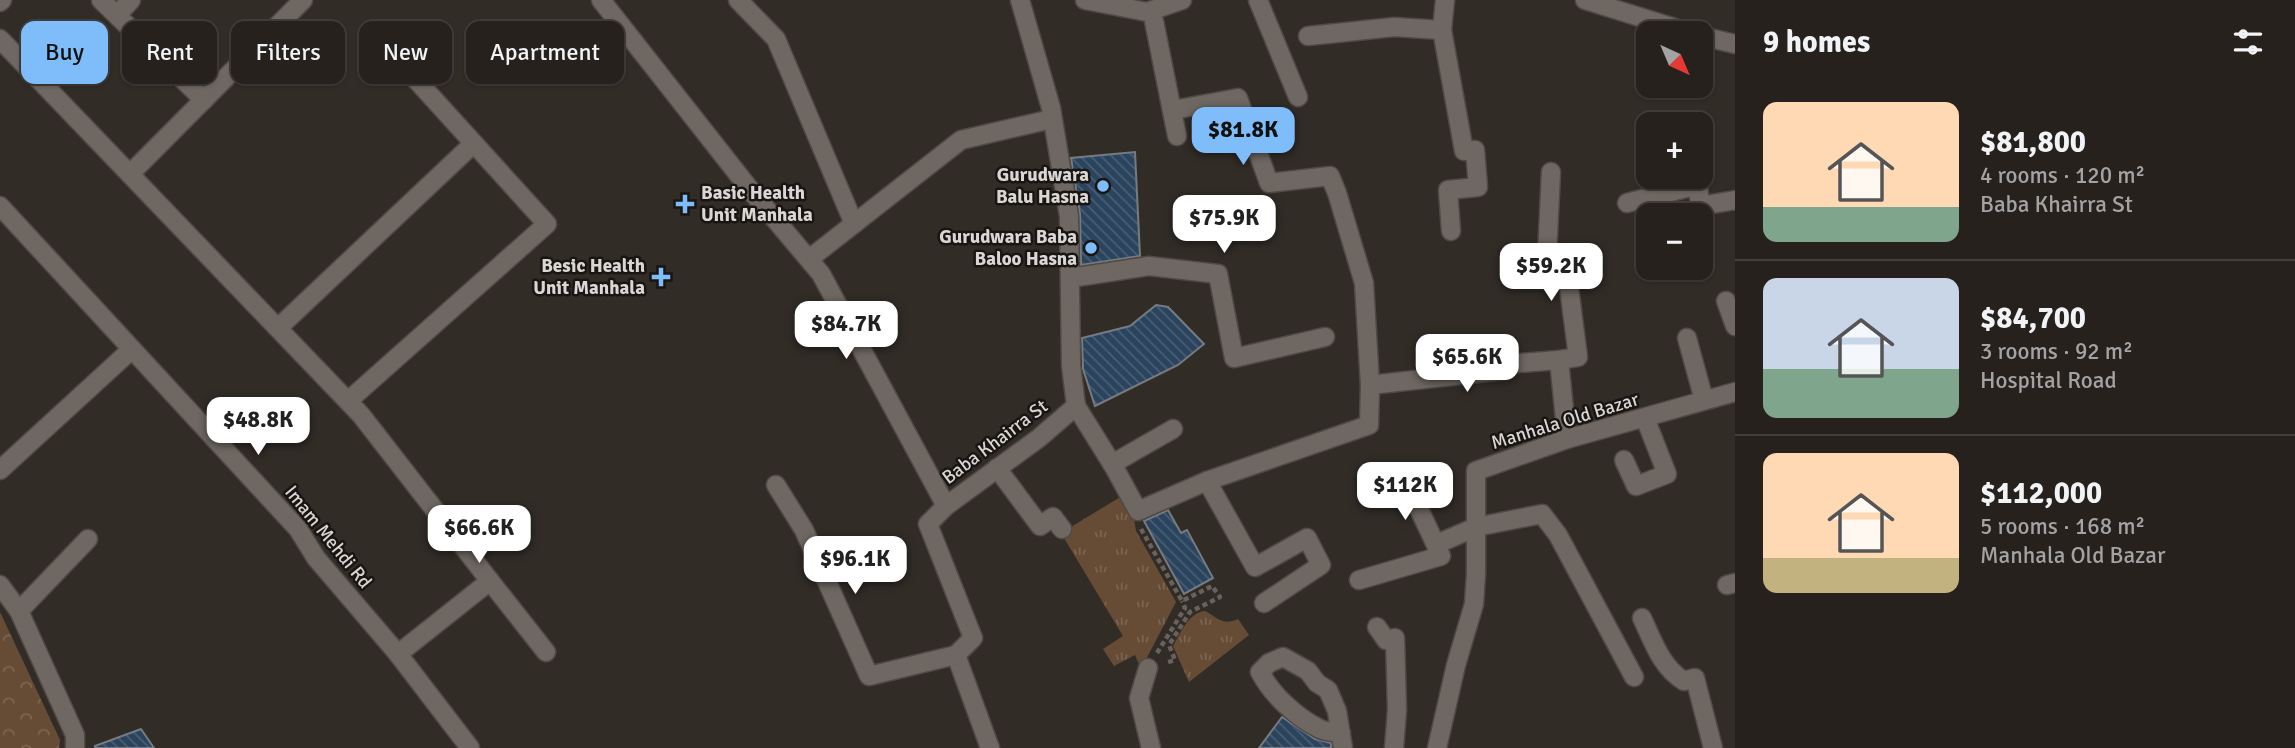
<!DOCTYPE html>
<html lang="en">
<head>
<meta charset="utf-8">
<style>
	:root { --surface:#26211d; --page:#322e2a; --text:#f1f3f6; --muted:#a4a3a4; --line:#423e3b; --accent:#7fbdfa }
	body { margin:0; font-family:Signika,sans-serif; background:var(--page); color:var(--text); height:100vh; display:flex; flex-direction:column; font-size:26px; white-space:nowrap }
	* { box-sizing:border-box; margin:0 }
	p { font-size:23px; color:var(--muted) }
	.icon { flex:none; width:38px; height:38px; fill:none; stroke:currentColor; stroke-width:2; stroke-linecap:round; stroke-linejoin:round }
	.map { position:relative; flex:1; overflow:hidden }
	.side { display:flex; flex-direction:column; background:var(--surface); width:560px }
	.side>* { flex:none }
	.guide { position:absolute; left:21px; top:21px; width:665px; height:63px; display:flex; gap:14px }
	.needle { width:46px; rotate:136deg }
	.controls { position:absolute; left:1636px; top:21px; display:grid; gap:14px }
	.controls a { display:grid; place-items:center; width:77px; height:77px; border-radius:14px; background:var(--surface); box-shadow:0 2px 5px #0004,0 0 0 2px var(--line); font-size:35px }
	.price { position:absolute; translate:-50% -60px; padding:0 16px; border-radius:14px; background:#fff; color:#222; font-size:23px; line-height:46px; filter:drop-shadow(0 2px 4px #0008) }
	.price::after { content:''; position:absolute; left:50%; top:42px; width:21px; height:16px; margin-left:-10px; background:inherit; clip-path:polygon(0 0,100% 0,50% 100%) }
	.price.on { background:var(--accent); color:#111 }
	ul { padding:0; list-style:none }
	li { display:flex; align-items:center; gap:21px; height:175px; padding:0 28px }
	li+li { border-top:2px solid var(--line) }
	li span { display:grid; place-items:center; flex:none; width:196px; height:140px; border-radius:14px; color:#555 }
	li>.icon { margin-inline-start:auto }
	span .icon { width:84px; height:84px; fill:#fffc; stroke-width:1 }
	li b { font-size:30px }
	h2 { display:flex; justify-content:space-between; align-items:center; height:84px; padding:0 28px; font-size:30px }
	.tag { padding:0 24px; border-radius:14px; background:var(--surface); box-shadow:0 2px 5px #0004,0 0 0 2px var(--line); font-size:24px; line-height:63px }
	.tag.on { background:var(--accent); color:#111 }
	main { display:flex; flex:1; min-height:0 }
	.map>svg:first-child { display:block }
	.grass { fill:url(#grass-tufts) }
	.forest { fill:url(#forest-crowns) }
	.building { fill:url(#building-back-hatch); stroke:#757b82; stroke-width:2 }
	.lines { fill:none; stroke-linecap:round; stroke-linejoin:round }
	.minor-casing { stroke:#504a47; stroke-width:21 }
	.path { stroke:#67625e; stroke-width:4.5; stroke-dasharray:5 3.5; stroke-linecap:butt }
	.minor { stroke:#6f6862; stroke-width:18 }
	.poi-dot { fill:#7fbdfa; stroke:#181513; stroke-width:2.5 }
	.labels { text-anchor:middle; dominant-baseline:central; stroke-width:5; stroke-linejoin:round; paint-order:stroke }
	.poi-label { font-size:19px; font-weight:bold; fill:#dad6d3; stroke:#181513; text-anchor:end }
	.street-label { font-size:19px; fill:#dad6d3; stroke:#181513 }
</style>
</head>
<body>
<main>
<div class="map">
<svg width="1735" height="748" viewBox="0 0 1735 748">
	<defs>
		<pattern id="grass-tufts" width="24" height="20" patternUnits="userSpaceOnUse" patternTransform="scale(1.75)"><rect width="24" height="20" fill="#664c35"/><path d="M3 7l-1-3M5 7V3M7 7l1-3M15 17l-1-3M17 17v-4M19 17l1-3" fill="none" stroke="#7b6551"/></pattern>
		<pattern id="forest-crowns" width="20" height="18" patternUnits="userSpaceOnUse" patternTransform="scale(1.75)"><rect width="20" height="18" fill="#664c35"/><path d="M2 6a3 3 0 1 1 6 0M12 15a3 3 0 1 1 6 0" fill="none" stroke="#7b6551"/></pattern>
		<pattern id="building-back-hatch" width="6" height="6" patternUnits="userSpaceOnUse" patternTransform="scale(1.75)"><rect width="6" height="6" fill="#2b445e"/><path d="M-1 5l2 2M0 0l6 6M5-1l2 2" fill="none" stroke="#495e74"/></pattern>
	</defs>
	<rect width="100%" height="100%" fill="#322c27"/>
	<!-- grass -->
	<g class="grass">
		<polygon points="1122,496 1134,519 1136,531 1176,602 1141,669 1135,655 1114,666 1103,649 1123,636 1061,533"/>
		<path d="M1205,611C1218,618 1223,626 1238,619L1249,635L1189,682L1173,646C1181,633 1188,613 1205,611Z"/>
	</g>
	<!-- forest -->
	<polygon class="forest" points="0,612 60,740 59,748 0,748"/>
	<!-- building -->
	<g class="building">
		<polygon points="1135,152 1140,256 1081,265 1080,214 1071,158"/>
		<polygon points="1156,305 1168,307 1204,344 1178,365 1095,406 1083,369 1082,338 1130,326"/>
		<polygon points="1168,510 1181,533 1187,530 1213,578 1184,594 1144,521"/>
		<polygon points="1282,717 1315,739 1331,743 1331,748 1259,748"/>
		<polygon points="141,729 154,748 95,748 95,746"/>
	</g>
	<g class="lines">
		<defs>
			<g id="minor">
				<polyline points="101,0 204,100"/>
				<polyline points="601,0 752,192 821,274 946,506 928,524 973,638 956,655 990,748"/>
				<polyline points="738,0 776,39 854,224"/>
				<polyline points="1085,0 1147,12 1182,0"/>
				<polyline points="1258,0 1298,97"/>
				<polyline points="1445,0 1442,30 1464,151 1475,150 1478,187 1448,190 1451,231"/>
				<polyline points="1585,0 1691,33"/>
				<polyline points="0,2 2,0"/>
				<polyline points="117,15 131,0"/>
				<polyline points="1154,21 1177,136"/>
				<polyline points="1308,36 1394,27 1442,30"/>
				<polyline points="1701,36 1735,44"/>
				<polyline points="0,39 361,415 490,581"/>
				<polyline points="1551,172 1546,276 1567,272 1578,357 1559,360 1567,439"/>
				<polyline points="130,174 303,0"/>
				<polyline points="1627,203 1698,185 1700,206 1735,200"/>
				<polyline points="0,206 298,529 316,558 398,654 470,748"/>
				<polyline points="809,259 961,140 1052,119"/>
				<polyline points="1070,278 1149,266 1218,274 1234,358 1325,337"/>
				<polyline points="1726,301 1735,326"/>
				<polyline points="278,328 473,144"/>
				<polyline points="1687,338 1704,400"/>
				<polyline points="1370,385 1506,370 1508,364 1559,360"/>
				<polyline points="348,401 547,224 400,62"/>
				<polyline points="1076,406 1114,467 1138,511 1207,481 1369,425 1370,385 1364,283 1337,193 1330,176 1269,183 1238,98 1173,110"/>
				<polyline points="1624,460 1636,486 1667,474 1645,418"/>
				<polyline points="1112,464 1173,429"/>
				<polyline points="997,468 1040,526 1053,517 1062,529"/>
				<polyline points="0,470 132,349"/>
				<polyline points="1207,481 1255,567 1307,538 1321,565 1264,603"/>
				<polyline points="776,485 804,530 869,676 956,655"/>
				<polyline points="946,506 1039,438 1076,406 1071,365 1069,216 1051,108 1020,0"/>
				<polyline points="1437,544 1476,527 1542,514 1558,535 1634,677"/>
				<polyline points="1359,580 1441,556 1403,475"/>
				<polyline points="0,585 19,611 75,735 75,748"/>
				<polyline points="1727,585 1735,583"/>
				<polyline points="19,611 88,539"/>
				<path d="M1642,618C1653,641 1661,667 1684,681L1695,678L1713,748"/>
				<polyline points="1377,627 1386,640 1395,638 1397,710 1394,748"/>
				<polyline points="398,654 490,581 546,652"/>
				<polyline points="1148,668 1139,698 1151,748"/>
				<path d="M1341,733C1335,732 1326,732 1320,729C1296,717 1272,695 1260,672L1269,663L1283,657L1308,671L1317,683L1328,690L1337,711L1343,748"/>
				<polyline points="1437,748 1456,665 1474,604 1476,574 1476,471 1567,439 1735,392"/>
			</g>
		</defs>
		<!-- minor casing -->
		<use href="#minor" class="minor-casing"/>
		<!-- path -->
		<g class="path">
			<polyline points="1141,529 1182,601 1212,586 1220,597 1190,612 1169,645 1175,660 1165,663"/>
			<polyline points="1157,653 1185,608 1182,601"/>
		</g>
		<!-- minor -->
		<use href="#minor" class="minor"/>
	</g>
	<!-- markers -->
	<g class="poi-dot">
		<circle cx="1103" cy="186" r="7"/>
		<path d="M681.5 193.5h7v7h7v7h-7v7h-7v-7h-7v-7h7z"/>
		<circle cx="1091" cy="248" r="7"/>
		<path d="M657.5 266.5h7v7h7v7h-7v7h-7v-7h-7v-7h7z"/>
	</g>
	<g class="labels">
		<!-- poi labels -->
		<g class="poi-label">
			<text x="1089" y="175">Gurudwara<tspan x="1089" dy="22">Balu Hasna</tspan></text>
			<text x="701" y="193" text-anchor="start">Basic Health<tspan x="701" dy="22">Unit Manhala</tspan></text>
			<text x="1077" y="237">Gurudwara Baba<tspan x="1077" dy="22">Baloo Hasna</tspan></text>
			<text x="645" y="266">Besic Health<tspan x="645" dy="22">Unit Manhala</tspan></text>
		</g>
		<!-- street labels -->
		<g class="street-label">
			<text transform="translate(1565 421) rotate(-17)">Manhala Old Bazar</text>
			<text transform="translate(995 442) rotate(-37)">Baba Khairra St</text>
			<text transform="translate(328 537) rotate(51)">Imam Mehdi Rd</text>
		</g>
	</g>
</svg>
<div class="controls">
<a><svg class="needle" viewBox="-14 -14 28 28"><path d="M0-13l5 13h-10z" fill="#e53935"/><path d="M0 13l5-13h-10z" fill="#a4a3a4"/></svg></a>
<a>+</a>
<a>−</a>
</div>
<b class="price on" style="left:1243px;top:167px">$81.8K</b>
<b class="price" style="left:1224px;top:255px">$75.9K</b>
<b class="price" style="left:1551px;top:303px">$59.2K</b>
<b class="price" style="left:846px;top:361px">$84.7K</b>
<b class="price" style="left:1467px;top:394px">$65.6K</b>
<b class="price" style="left:258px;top:457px">$48.8K</b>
<b class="price" style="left:1405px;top:522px">$112K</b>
<b class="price" style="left:479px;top:565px">$66.6K</b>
<b class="price" style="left:855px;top:596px">$96.1K</b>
<div class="guide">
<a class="tag on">Buy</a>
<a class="tag">Rent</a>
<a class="tag">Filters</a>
<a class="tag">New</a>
<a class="tag">Apartment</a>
</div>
</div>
<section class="side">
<h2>9 homes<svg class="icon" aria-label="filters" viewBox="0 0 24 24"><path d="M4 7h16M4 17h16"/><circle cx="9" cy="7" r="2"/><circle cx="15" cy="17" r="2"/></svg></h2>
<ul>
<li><span style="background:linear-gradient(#ffd9b3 75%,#7fa58c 0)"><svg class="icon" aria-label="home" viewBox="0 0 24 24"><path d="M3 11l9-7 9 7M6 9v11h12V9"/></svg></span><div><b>$81,800</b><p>4 rooms · 120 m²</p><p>Baba Khairra St</p></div></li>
<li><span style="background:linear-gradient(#c9d6e8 65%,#7fa58c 0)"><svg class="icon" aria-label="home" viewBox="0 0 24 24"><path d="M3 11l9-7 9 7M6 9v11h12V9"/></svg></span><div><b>$84,700</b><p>3 rooms · 92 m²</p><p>Hospital Road</p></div></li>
<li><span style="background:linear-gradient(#ffd9b3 75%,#c2b280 0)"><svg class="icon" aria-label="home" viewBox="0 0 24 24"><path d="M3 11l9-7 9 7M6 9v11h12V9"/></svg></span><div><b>$112,000</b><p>5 rooms · 168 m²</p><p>Manhala Old Bazar</p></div></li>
</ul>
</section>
</main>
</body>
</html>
